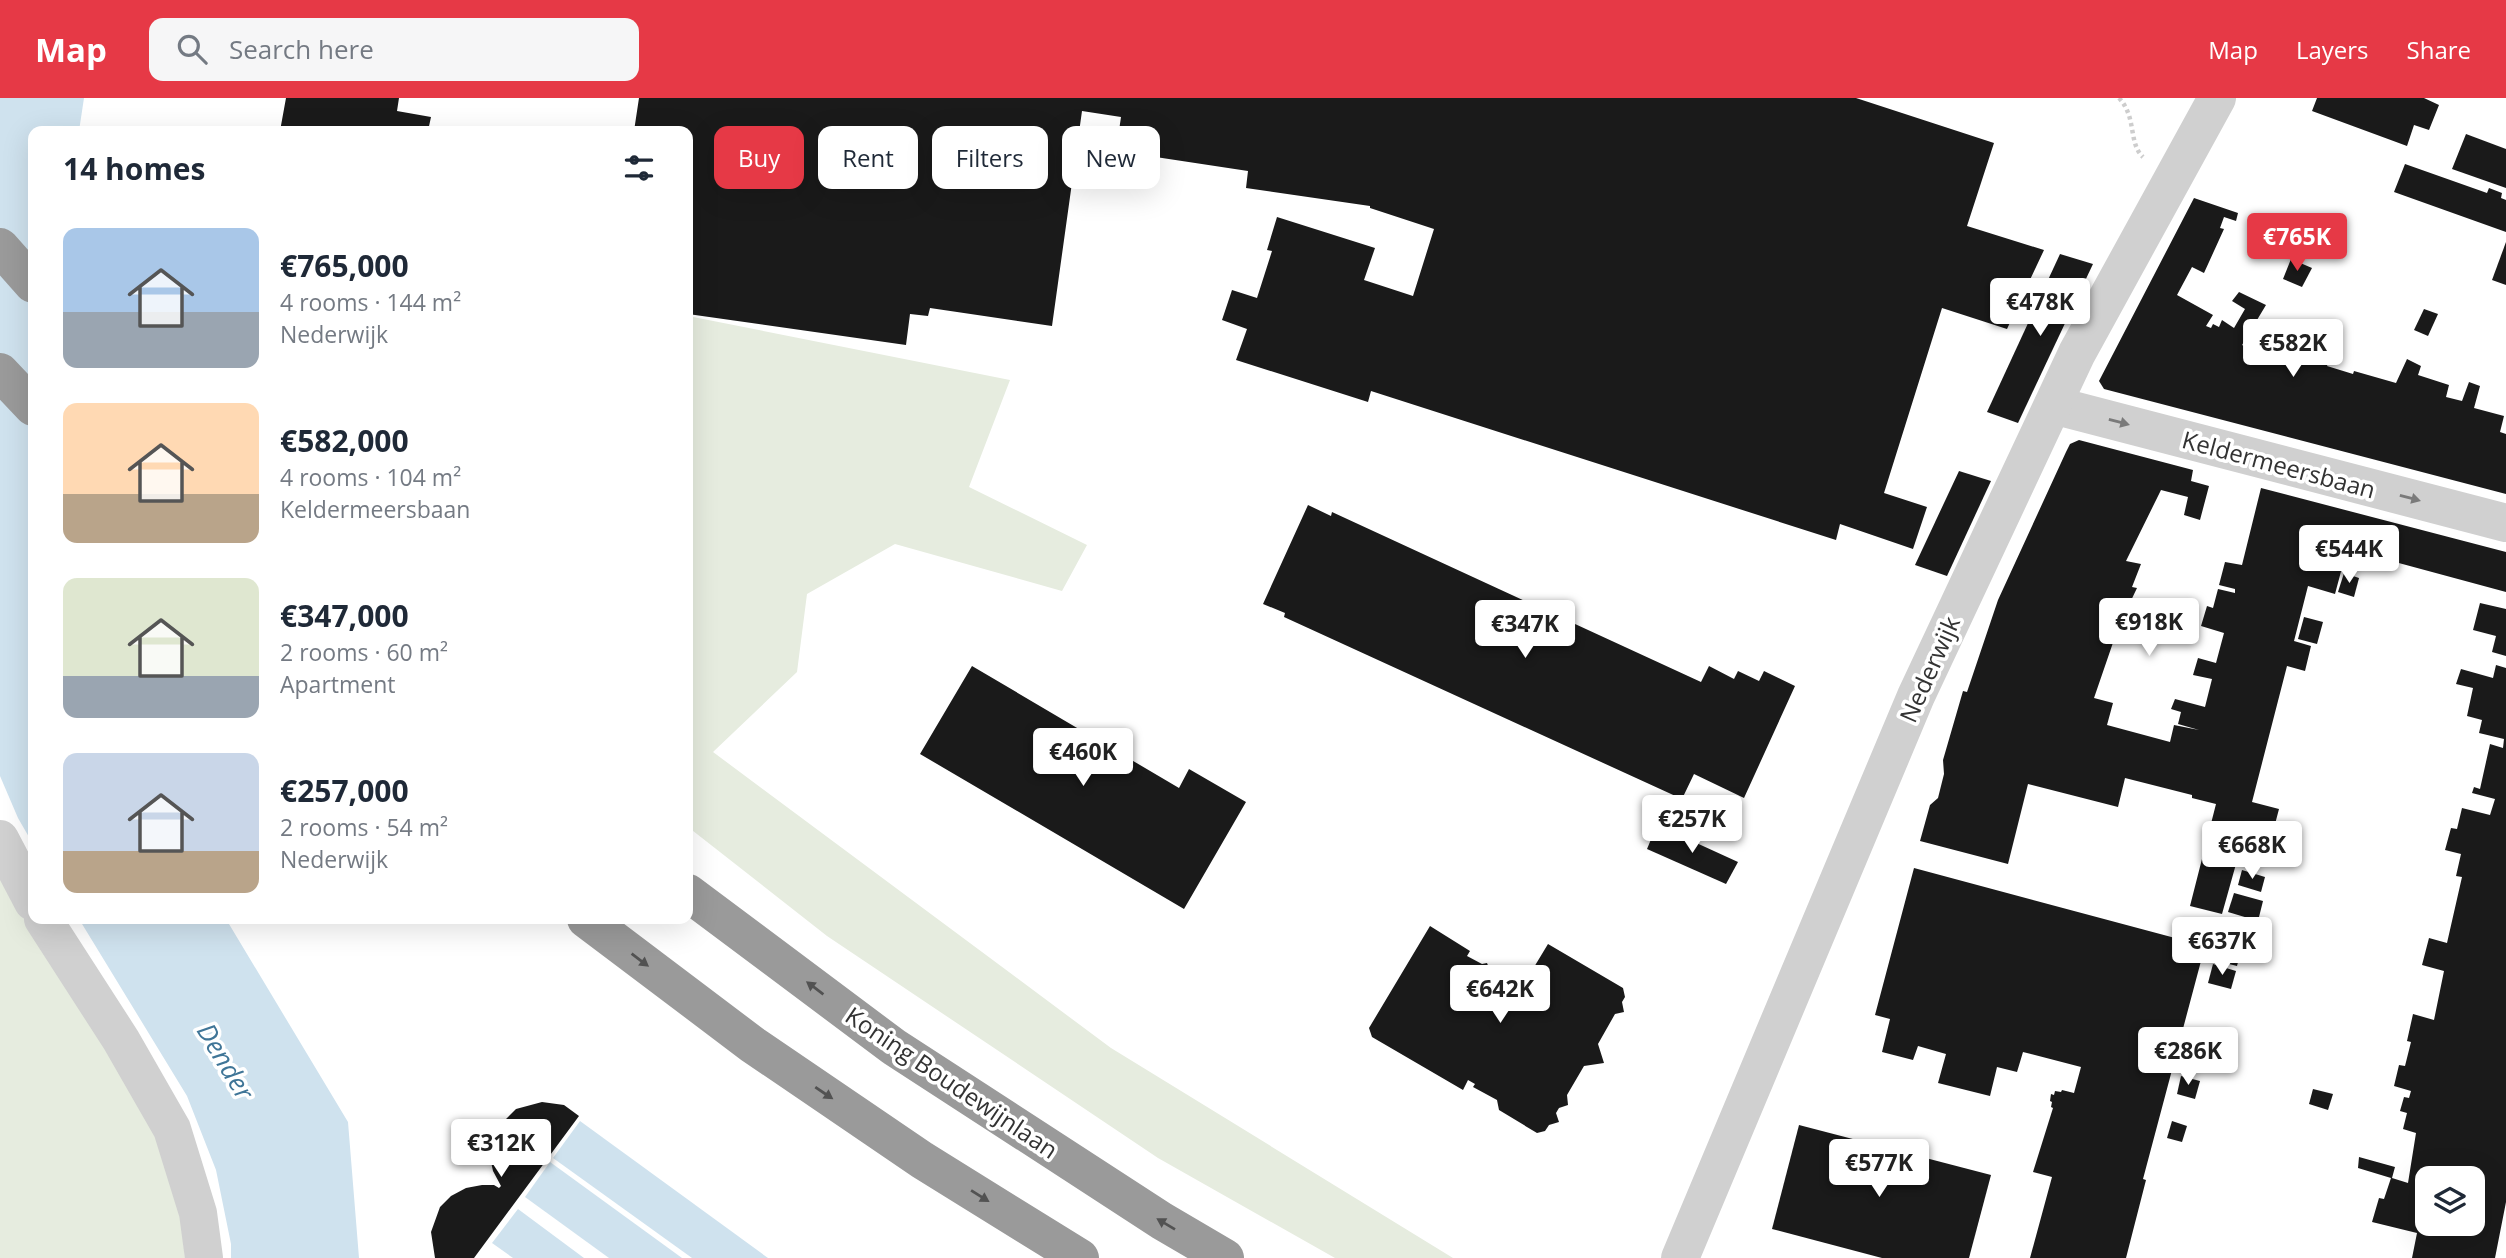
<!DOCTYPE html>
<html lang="en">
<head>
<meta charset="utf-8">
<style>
	:root { --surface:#fff; --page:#f6f6f7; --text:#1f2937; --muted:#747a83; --accent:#e63946 }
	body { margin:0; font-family:"Open Sans",sans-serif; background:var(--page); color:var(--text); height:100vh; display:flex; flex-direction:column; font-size:26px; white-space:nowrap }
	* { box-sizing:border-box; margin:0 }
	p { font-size:23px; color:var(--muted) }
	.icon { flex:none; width:38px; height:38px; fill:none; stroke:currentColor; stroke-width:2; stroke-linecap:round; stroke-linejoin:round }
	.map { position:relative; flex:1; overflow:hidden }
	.drawer { position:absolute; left:28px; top:28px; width:665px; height:798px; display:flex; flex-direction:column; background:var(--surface); border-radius:14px; box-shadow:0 7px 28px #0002 }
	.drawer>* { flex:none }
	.hud { position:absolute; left:714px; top:28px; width:665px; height:63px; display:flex; gap:14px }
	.tools { position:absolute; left:2415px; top:1068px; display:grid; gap:14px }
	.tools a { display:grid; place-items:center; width:70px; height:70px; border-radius:14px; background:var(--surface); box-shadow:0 7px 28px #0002; font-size:35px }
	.price { position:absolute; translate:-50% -60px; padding:0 16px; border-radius:7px; background:#fff; color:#222; font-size:23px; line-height:46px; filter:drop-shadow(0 2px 4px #0008) }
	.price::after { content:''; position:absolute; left:50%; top:42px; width:21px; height:16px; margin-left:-10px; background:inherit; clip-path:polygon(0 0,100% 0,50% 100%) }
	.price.on { background:var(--accent); color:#fff }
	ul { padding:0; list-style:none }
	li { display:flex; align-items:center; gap:21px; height:175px; padding:0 35px }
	li span { display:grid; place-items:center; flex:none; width:196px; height:140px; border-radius:14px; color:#555 }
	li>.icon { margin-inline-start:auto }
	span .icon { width:84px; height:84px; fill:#fffc; stroke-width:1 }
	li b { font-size:30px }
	h2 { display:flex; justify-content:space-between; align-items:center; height:84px; padding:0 35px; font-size:30px }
	.chip { padding:0 24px; border-radius:14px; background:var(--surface); box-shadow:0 7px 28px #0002; font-size:24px; line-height:63px }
	.chip.on { background:var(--accent); color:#fff }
	header { display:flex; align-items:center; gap:42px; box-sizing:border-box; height:98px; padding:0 35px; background:var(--accent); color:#fff }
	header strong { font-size:33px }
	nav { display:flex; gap:38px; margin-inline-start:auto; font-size:24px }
	.search { width:490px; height:63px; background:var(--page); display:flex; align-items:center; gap:18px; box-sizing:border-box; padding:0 24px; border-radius:14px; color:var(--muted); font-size:26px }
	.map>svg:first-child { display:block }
	.green { fill:#e6ecdf }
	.water { fill:#cfe2ee }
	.building { fill:#1a1a1a; fill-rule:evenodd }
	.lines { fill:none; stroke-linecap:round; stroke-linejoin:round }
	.path { stroke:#cdcdcd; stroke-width:4.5; stroke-dasharray:3.5 3.5; stroke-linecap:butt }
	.minor { stroke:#d0d0d0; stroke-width:38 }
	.highway { stroke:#9a9a9a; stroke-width:38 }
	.oneway { fill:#7a7a7a }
	.oneway2 { fill:#525252 }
	.labels { text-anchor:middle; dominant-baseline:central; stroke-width:7; stroke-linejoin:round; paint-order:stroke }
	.street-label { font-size:24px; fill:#333; stroke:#fff }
	.water-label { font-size:26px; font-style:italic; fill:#3f7597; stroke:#fff }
</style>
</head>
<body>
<header>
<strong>Map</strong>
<div class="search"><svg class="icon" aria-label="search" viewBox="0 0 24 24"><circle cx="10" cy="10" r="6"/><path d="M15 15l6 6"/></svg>Search here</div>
<nav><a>Map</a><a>Layers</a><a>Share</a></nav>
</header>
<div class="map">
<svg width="2506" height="1160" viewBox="0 0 2506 1160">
	<rect width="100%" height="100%" fill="#fff"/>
	<!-- green -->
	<g class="green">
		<polygon points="688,218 1010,282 969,389 1087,447 1062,493 895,446 807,496 797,574 713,654 1111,950 1453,1160 1335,1160 1158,1060 827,838 688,729"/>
		<polygon points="0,751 153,1028 180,1112 185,1160 0,1160"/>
	</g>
	<!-- water -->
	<g class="water">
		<polygon points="0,0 84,0 79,33 33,33 33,746 18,720 0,678"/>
		<polygon points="79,821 226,821 348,1024 359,1160 231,1160 231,1146 216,1072 187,998"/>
		<polygon points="580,1023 768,1160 692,1160 553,1060"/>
		<polygon points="550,1064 682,1160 609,1160 525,1099"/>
		<polygon points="518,1111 584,1160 513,1160 492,1145"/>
	</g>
	<!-- building -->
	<g class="building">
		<polygon points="286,0 399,0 397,13 431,19 428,33 280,33"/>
		<polygon points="639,0 1856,0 1994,45 1967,128 2044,152 2007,231 1942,210 1884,395 1927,409 1913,451 1840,426 1836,442 1371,293 1368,304 1236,262 1247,231 1222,222 1232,192 1257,200 1272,153 1267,152 1277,119 1375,150 1364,182 1413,198 1434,131 1370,110 1370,108 1246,90 1248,73 1116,53 1121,19 1082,13 1052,228 930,210 928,218 910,216 906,247 688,216 688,33 634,33"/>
		<polygon points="2317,0 2424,0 2439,7 2429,32 2414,27 2407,48 2312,13"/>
		<polygon points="2466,36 2506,51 2506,90 2452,71"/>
		<polygon points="2405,66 2487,95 2489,90 2502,95 2501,100 2506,102 2506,134 2394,94"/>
		<polygon points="2194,100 2238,115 2236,123 2224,119 2220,130 2224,131 2204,175 2192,169 2177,197 2213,217 2206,228 2211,230 2213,226 2219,229 2222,222 2234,230 2245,211 2232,203 2239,194 2266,207 2242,247 2265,259 2285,223 2309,233 2304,245 2333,253 2327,268 2353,276 2354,273 2396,285 2407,261 2421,268 2418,277 2449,287 2446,299 2462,303 2469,284 2480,288 2474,310 2504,318 2500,334 2506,336 2506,396 2104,291 2099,283"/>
		<polygon points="2506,144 2506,187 2492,182"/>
		<polygon points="2060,156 2093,166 2018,325 1987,314"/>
		<polygon points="2291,161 2312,170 2302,189 2283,181"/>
		<polygon points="2424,211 2438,216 2428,238 2414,232"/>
		<polygon points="2079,342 2193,372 2191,383 2209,388 2200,422 2184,417 2188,399 2161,392 2126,463 2141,466 2132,489 2137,490 2127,511 2123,510 2114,532 2117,533 2094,600 2113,605 2107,627 2170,644 2174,627 2199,632 2178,626 2181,614 2171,611 2175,601 2205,609 2212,581 2193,577 2198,560 2216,565 2224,535 2201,528 2207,508 2213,510 2218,491 2235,495 2235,491 2219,487 2225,464 2242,467 2261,390 2506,454 2506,494 2347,451 2335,496 2308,488 2294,543 2311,548 2305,573 2287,568 2252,704 2279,711 2274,730 2247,723 2246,729 2265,734 2260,750 2241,744 2241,748 2263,753 2258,771 2236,766 2222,816 2190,808 2216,706 2192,700 2192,697 2125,680 2118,709 2028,686 2008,766 1920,743 1930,707 1938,700 1944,676 1943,662 1963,593 1967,594 1998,502 2066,354 2070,346"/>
		<polygon points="1959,373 1991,383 1947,478 1915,467"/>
		<polygon points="1308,407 1331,418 1332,414 1701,584 1709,568 1734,581 1738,573 1759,583 1764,573 1795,588 1744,700 1694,676 1682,701 1284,519 1285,515 1263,506"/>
		<polygon points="2344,475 2359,480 2354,499 2338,494"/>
		<polygon points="2480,505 2506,511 2506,558 2492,554 2496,538 2473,532"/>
		<polygon points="2304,519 2323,524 2317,546 2298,541"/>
		<path d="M2496,567L2506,570V1104L2495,1160H2412L2417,1135L2372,1124L2379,1100L2384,1101L2391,1080L2358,1070L2359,1059L2395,1069L2392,1080L2408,1085L2416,1035L2403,1031L2407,1015L2400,1013L2404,999L2409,1000L2411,993L2394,988L2399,967L2405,968L2411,944L2407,943L2413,916L2434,922L2444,873L2422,867L2429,840L2447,845L2462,779L2456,778L2461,756L2445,752L2451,730L2457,731L2462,710L2490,717L2495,701L2472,695L2474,689L2480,691L2490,646L2503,650L2504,641L2479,635L2482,622L2467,618L2473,590L2456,586L2461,571L2493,580ZM2427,1080H2473V1125H2427Z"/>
		<polygon points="972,568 1179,690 1189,671 1246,704 1184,811 920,656"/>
		<polygon points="1657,727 1738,764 1726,786 1647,751"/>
		<polygon points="1914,770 2205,848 2143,1081 2146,1082 2126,1160 2030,1160 2052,1079 2033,1074 2053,1010 2051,1009 2052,1004 2050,1003 2051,996 2054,997 2055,993 2061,994 2062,992 2074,995 2081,969 2023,954 2017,974 1997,969 1990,998 1938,985 1946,956 1918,948 1913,962 1882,954 1890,921 1875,917"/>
		<polygon points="2242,772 2265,779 2261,794 2238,787"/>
		<polygon points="2234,795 2263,803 2258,823 2228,814"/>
		<polygon points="1430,828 1470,853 1467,858 1482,866 1487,865 1489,870 1501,878 1506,876 1506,881 1522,889 1548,846 1623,890 1625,899 1622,904 1624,914 1615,916 1598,946 1604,965 1584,968 1567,997 1568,1007 1559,1010 1556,1015 1559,1024 1549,1027 1545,1033 1537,1035 1499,1012 1497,1002 1473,989 1475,986 1468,982 1463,992 1372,939 1369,930"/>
		<polygon points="2219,843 2242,849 2237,868 2213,862"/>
		<polygon points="2213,866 2236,873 2231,891 2208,885"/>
		<polygon points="2181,978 2200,983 2195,1001 2177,996"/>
		<polygon points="2313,991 2333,996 2328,1012 2309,1006"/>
		<polygon points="542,1004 564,1007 579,1018 474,1160 435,1160 431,1134 440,1109 451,1098 466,1090 482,1087 494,1087 499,1090 501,1088 493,1073 490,1059 492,1043 497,1030 516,1011"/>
		<polygon points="2172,1023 2187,1028 2182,1044 2167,1040"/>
		<polygon points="1799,1027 1991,1077 1969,1160 1882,1160 1772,1131"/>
	</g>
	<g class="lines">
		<!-- path -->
		<path class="path" d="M2119,0C2137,19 2128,45 2143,59"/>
		<!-- minor -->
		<g class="minor">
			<polyline points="2053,307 2506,425"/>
			<polyline points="0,741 33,804"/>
			<polyline points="43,821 121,942 172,1031 198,1115 204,1160"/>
			<polyline points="1680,1160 1916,598 2077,255 2217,0"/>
		</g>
		<!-- highway -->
		<g class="highway">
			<polyline points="0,149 33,186"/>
			<polyline points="0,274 33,309"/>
			<polyline points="688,795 894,949 1162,1123 1225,1160"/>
			<polyline points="586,821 753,947 922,1062 1080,1160"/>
		</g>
	</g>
	<!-- one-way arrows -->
	<defs><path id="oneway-solid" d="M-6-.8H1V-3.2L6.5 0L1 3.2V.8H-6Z" transform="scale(1.75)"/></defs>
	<g class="oneway">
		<use href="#oneway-solid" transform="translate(2119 324) rotate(15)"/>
		<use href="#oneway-solid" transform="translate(2410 400) rotate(15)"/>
	</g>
	<g class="oneway2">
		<use href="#oneway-solid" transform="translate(640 862) rotate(37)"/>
		<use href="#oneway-solid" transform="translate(815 890) rotate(-143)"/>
		<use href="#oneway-solid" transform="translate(824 995) rotate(34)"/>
		<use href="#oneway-solid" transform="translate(980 1098) rotate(32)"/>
		<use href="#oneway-solid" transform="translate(1166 1126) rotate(-149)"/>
	</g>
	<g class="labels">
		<!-- street labels -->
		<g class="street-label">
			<text transform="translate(2279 366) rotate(15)">Keldermeersbaan</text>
			<text transform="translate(1929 571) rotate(-66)">Nederwijk</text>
			<text transform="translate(952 984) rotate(34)">Koning Boudewijnlaan</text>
		</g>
		<!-- water labels -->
		<g class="water-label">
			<text transform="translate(226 963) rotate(59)">Dender</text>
		</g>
	</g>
</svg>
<div class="tools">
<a><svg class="icon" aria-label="layers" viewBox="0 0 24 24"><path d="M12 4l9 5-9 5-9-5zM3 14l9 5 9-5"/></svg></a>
</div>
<b class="price on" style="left:2297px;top:175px">€765K</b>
<b class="price" style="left:2040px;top:240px">€478K</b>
<b class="price" style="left:2293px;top:281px">€582K</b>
<b class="price" style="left:2349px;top:487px">€544K</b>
<b class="price" style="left:2149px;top:560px">€918K</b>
<b class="price" style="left:1525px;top:562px">€347K</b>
<b class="price" style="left:1083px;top:690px">€460K</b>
<b class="price" style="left:1692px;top:757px">€257K</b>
<b class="price" style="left:2252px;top:783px">€668K</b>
<b class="price" style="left:2222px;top:879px">€637K</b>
<b class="price" style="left:1500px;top:927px">€642K</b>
<b class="price" style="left:2188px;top:989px">€286K</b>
<b class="price" style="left:501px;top:1081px">€312K</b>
<b class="price" style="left:1879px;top:1101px">€577K</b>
<div class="hud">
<a class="chip on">Buy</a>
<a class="chip">Rent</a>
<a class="chip">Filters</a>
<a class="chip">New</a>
</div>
<section class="drawer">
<h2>14 homes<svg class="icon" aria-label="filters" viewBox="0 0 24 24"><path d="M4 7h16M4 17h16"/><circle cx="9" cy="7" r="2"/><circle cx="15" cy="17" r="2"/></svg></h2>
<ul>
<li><span style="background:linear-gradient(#a9c7e8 60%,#9aa5b1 0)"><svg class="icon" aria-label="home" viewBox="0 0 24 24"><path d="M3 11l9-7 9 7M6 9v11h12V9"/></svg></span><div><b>€765,000</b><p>4 rooms · 144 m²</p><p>Nederwijk</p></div></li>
<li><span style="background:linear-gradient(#ffd9b3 65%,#b9a48a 0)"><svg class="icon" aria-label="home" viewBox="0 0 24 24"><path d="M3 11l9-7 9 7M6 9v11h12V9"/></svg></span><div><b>€582,000</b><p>4 rooms · 104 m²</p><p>Keldermeersbaan</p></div></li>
<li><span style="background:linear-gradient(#dfe7d0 70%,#9aa5b1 0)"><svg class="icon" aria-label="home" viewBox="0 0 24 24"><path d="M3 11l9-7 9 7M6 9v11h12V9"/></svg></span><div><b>€347,000</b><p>2 rooms · 60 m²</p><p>Apartment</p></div></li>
<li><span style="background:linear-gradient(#c9d6e8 70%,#b9a48a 0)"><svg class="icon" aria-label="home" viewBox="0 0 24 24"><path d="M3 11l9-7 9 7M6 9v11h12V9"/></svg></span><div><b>€257,000</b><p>2 rooms · 54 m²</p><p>Nederwijk</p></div></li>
</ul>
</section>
</div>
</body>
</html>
